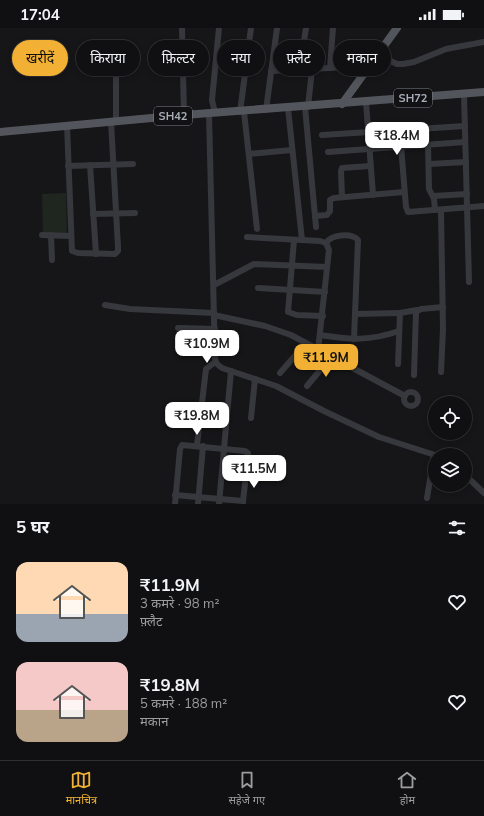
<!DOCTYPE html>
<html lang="hi">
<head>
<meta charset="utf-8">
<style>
	:root { --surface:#101012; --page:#1e1e20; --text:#f1f3f6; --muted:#9c9d9f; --line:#303032; --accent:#f2b134 }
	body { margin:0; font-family:Mulish,"Noto Sans Devanagari",sans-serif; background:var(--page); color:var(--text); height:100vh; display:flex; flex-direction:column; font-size:15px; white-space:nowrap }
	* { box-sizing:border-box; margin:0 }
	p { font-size:13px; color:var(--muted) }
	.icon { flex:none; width:22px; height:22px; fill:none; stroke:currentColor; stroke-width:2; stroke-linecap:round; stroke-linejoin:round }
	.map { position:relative; height:476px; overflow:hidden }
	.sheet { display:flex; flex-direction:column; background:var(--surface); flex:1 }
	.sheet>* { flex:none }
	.banner { position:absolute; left:12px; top:12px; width:460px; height:36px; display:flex; gap:8px }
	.buttons { position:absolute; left:428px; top:368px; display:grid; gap:8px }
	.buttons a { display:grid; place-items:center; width:44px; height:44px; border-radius:50%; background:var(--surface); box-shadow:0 2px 6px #0003,0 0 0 1px var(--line); font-size:20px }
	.price { position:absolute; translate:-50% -34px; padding:0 9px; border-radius:8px; background:#fff; color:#222; font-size:13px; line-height:26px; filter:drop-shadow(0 1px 2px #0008) }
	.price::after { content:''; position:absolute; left:50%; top:24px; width:12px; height:9px; margin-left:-6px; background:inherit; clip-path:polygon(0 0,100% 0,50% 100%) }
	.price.current { background:var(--accent); color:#111 }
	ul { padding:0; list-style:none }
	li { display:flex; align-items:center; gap:12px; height:100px; padding:0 16px }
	li span { display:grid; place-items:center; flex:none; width:112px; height:80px; border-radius:12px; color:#555 }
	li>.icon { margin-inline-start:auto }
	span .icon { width:48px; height:48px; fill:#fffc; stroke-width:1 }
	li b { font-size:17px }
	h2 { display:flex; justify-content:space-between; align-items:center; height:48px; padding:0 16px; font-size:17px }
	.chip { padding:0 14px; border-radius:18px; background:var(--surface); box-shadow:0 2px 6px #0003,0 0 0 1px var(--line); font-size:14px; line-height:36px }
	.chip.current { background:var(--accent); color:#111 }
	.status { display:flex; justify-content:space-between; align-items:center; height:28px; padding:0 20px; background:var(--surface); direction:ltr }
	.status svg { height:11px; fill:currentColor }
	.menu { display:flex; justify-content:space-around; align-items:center; height:56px; border-top:1px solid var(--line); background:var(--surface); font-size:11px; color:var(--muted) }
	.menu a { display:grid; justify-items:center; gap:2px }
	.menu .current { color:var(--accent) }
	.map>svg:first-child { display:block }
	.green { fill:#1e261f }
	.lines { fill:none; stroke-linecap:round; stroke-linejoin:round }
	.minor { stroke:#37383d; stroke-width:6 }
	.major { stroke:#53555c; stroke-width:8 }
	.labels { text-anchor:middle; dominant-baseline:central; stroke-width:3; stroke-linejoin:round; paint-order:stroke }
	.shield { fill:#111113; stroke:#7b7e86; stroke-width:1 }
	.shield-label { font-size:11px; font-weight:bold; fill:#a8adb8 }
</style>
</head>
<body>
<div class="status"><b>17:04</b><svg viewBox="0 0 49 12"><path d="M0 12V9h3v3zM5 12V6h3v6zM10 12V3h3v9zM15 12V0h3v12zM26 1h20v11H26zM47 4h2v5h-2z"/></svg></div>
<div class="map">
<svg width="484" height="476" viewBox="0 0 484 476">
	<rect width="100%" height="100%" fill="#161618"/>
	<!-- green -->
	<polygon class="green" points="66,165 67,206 43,205 42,166"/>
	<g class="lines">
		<!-- minor -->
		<g class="minor">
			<polyline points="182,0 184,87"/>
			<polyline points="302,26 306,0"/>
			<polyline points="378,27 397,36 403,36 414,34 446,21 484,14"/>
			<polyline points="330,40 333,0"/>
			<polyline points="271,43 348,39 356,41 365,45"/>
			<polyline points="464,66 469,254"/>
			<polyline points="366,74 373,167"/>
			<polyline points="305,79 316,199"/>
			<polyline points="308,79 312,41"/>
			<polyline points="288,80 302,212"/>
			<polyline points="266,82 277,0"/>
			<polyline points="240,84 251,0"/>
			<polyline points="244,84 257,201"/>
			<polyline points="215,85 212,72 219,0"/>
			<polyline points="209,86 215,331 217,336 222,340 276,358 324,383 379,409 435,427"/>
			<polyline points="116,94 116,41"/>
			<polyline points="67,97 72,223 78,225 115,226 118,223 118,219 111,94"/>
			<polyline points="322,107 465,98"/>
			<polyline points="428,116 429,161 434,171 435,182"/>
			<polyline points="401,118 406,179 408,184 484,178"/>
			<polyline points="328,124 465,114"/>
			<polyline points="249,126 292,122"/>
			<polyline points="429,136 466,134"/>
			<polyline points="90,137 96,226"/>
			<polyline points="68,138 133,136"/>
			<polyline points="433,168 467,166"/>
			<polyline points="342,169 341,143 342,140 370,138"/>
			<polyline points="441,182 443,301 441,344"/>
			<polyline points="93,186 135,185"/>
			<polyline points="315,188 327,187 330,183 330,172 334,170 404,164"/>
			<polyline points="42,207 71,208"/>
			<polyline points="51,207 52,232"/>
			<polyline points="247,209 320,213 326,215 329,222 318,322"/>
			<polyline points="294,212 288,284 297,287 323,288"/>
			<path d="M326,215C331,207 351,204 358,212L354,311"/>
			<polyline points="214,257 254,236 327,239"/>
			<polyline points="258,260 325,264"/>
			<polyline points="105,277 130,281 214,285"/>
			<polyline points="355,286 400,285"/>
			<polyline points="214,287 265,298 291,307 405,368"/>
			<polyline points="178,300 215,301"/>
			<path d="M320,307C351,312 370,313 399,303"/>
			<polyline points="398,336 400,285 417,282"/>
			<polyline points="280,345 306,315"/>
			<polyline points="414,347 416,284 421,281 443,279"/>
			<polyline points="307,358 331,329"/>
			<circle cx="411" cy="371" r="7"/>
			<polyline points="251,390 255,351"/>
			<polyline points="197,417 206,341 215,334"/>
			<polyline points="465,447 484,465"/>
			<polyline points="175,467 243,473 243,476"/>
			<polyline points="427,470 434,427"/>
			<polyline points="243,473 246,447"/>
			<polyline points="175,476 180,421 182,417 245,423 248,425 246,447 265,447"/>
			<polyline points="198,476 203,418"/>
			<polyline points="219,476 231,343"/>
		</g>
		<!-- major -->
		<g class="major">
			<polyline points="342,76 397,0"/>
			<polyline points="0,104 184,87 484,64"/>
		</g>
	</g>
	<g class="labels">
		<!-- shield labels -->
		<g class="shield">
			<rect x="394" y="61" width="38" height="18" rx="3"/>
			<rect x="154" y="79" width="38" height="18" rx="3"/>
		</g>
		<g class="shield-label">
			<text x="413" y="70">SH72</text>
			<text x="173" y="88">SH42</text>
		</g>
	</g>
</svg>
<div class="buttons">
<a><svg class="icon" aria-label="locate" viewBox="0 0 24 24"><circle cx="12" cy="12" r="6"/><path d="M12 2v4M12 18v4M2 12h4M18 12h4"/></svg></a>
<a><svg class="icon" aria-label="layers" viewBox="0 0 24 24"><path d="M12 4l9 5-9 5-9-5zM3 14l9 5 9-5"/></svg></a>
</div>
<b class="price" style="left:397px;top:128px">₹18.4M</b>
<b class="price" style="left:207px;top:336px">₹10.9M</b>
<b class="price current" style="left:326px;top:350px">₹11.9M</b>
<b class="price" style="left:197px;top:408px">₹19.8M</b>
<b class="price" style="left:254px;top:461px">₹11.5M</b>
<div class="banner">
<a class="chip current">खरीदें</a>
<a class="chip">किराया</a>
<a class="chip">फ़िल्टर</a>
<a class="chip">नया</a>
<a class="chip">फ़्लैट</a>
<a class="chip">मकान</a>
</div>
</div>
<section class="sheet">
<h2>5 घर<svg class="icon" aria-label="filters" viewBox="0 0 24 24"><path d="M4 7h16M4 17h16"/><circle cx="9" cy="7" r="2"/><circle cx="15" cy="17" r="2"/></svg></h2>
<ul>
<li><span style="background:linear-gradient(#ffd9b3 65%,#9aa5b1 0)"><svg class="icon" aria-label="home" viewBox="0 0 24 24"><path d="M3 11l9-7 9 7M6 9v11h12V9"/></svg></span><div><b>₹11.9M</b><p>3 कमरे · 98 m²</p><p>फ़्लैट</p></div><svg class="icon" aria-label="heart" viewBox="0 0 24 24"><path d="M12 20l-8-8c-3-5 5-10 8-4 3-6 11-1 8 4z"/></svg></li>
<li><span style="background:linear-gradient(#f6c9c9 60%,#b9a48a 0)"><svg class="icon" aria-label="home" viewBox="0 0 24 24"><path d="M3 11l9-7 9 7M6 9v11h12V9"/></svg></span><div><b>₹19.8M</b><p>5 कमरे · 188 m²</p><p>मकान</p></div><svg class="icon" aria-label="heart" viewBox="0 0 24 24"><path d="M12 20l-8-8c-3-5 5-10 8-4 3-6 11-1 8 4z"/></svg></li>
</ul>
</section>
<nav class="menu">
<a class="current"><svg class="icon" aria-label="map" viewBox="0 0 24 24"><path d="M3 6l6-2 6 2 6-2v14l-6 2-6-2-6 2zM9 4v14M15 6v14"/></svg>मानचित्र</a>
<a><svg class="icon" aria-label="saved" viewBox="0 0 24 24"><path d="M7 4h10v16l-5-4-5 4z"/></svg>सहेजे गए</a>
<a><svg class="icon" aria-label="home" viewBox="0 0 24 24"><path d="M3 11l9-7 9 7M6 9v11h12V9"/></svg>होम</a>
</nav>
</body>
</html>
